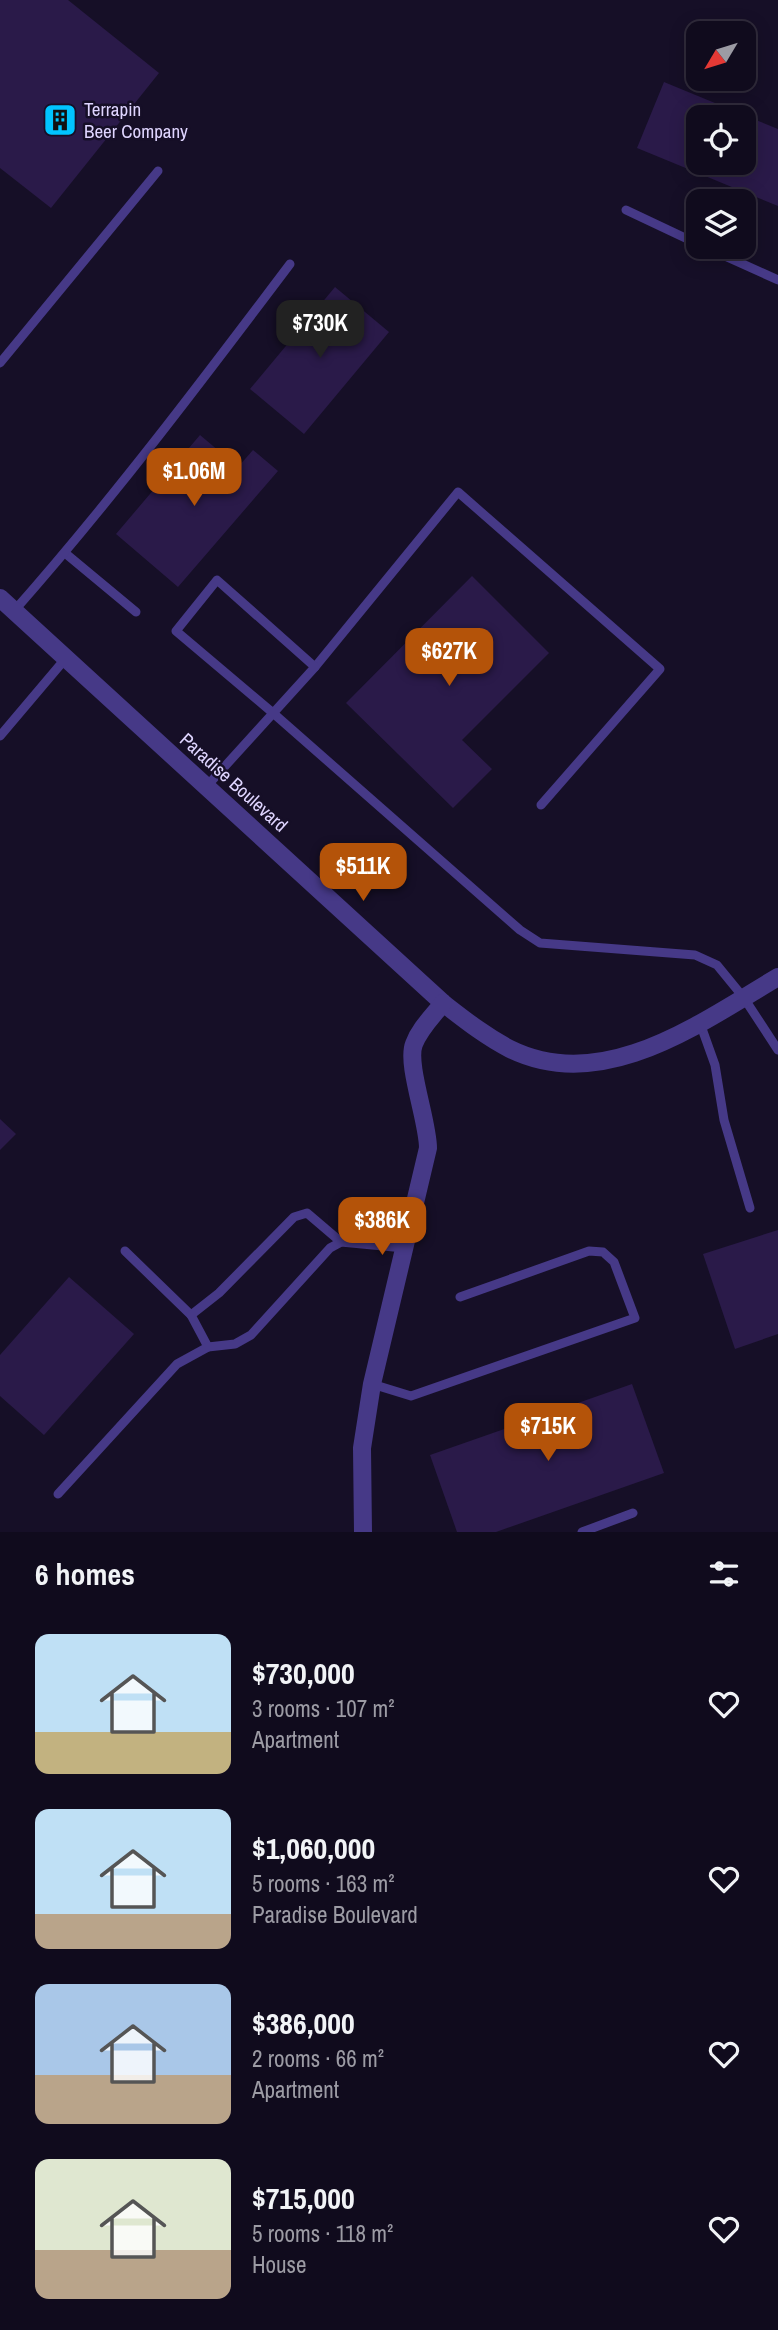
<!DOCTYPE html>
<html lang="en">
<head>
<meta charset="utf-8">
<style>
	:root { --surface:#100b1d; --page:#191426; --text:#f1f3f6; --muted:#9c9ba4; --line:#302b3b; --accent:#b45309 }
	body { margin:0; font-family:"Archivo Narrow",sans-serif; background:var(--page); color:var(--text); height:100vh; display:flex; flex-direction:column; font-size:26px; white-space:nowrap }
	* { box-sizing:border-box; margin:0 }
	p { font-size:23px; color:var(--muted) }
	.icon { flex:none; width:38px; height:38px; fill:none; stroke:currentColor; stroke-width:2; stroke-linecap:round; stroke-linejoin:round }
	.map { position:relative; height:1532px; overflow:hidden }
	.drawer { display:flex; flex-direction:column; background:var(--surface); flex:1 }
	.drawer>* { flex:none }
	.needle { width:46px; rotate:232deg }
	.fabs { position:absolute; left:686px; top:21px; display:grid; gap:14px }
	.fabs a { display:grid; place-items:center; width:70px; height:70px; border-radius:14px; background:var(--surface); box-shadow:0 4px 18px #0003,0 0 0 2px var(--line); font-size:35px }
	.price { position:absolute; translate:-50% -60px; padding:0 16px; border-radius:14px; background:var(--accent); color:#fff; font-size:23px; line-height:46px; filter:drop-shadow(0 2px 4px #0008) }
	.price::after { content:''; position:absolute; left:50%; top:42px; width:21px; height:16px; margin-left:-10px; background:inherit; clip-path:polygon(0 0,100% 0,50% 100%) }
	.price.active { background:#222; color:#fff }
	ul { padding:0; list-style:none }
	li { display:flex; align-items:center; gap:21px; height:175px; padding:0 35px }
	li span { display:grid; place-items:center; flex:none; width:196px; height:140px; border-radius:14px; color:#555 }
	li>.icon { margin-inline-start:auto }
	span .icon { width:84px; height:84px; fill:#fffc; stroke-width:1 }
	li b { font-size:30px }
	h2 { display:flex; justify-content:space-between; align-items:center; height:84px; padding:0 35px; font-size:30px }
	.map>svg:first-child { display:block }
	.building { fill:#2a1a49; fill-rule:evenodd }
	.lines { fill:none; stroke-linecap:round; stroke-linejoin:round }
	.lane { stroke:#463987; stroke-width:9 }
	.street { stroke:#463987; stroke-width:18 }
	.labels { text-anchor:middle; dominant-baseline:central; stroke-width:5; stroke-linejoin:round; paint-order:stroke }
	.poi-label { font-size:19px; fill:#dfd5ff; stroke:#160f27; text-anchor:start }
	.street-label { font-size:19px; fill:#dfd5ff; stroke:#160f27 }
</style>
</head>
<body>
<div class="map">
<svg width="778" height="1532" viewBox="0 0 778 1532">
	<rect width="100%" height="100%" fill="#160f27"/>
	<!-- building -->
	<g class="building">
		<polygon points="0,0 68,0 159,73 51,208 0,168"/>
		<path d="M664,82L778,129V206L637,148ZM698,117H744V163H698Z"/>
		<polygon points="335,287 389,332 304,434 250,389"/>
		<polygon points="200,435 238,467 253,450 278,471 178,587 116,534"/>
		<polygon points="472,576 549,653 462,740 492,769 453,808 346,703"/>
		<polygon points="0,1119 16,1134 0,1150"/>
		<polygon points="778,1230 778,1334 735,1349 703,1254"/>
		<polygon points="69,1277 134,1334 44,1435 0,1396 0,1355"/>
		<polygon points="632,1384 664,1473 496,1532 457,1532 430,1455"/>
	</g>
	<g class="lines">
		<!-- lane -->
		<g class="lane">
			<polyline points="626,210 698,244"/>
			<polyline points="705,247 778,280"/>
			<polyline points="0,363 158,171"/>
			<polyline points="65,553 136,612"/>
			<path d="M14,611C112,500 201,382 290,264"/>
			<polyline points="315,667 458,492 660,669 541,805"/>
			<polyline points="0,736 66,658"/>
			<polyline points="207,786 315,667 217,580 176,631 273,713 520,930 540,943 695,955 717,965 744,998 778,1050"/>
			<polyline points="700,1023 715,1065 724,1120 750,1208"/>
			<polyline points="125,1251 191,1315"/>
			<polyline points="208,1347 191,1315 219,1293 294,1217 307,1213 341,1242"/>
			<polyline points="372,1384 411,1396 635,1318 614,1262 603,1252 589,1251 460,1297"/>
			<polyline points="58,1494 177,1364 208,1347 235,1344 251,1335 330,1248 341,1242 404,1248"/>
			<polyline points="582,1532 633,1513"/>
		</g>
		<!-- street -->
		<g class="street">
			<path d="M0,598L443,1003C465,1020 485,1036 510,1049C603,1095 700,1023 778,977"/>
			<path d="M363,1532L362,1448L372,1384L428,1148C428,1121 406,1064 414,1044C420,1028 433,1016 443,1003"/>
		</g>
	</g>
	<!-- icons -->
	<defs>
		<symbol id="building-square" viewBox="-11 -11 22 22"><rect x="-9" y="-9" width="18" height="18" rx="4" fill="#01c4ff" stroke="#160f27"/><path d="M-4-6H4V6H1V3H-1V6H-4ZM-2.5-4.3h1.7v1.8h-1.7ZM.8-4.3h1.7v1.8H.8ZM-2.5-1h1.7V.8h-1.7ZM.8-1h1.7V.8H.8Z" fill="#111"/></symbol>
	</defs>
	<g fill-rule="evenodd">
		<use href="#building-square" x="41" y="101" width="38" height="38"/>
	</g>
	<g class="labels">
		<!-- poi labels -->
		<g class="poi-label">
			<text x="84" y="109">Terrapin<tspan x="84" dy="22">Beer Company</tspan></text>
		</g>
		<!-- street labels -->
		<g class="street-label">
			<text transform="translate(234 782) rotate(42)">Paradise Boulevard</text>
		</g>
	</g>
</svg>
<div class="fabs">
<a><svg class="needle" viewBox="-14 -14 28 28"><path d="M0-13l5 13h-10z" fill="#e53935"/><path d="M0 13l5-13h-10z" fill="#9c9ba4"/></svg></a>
<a><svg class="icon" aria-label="locate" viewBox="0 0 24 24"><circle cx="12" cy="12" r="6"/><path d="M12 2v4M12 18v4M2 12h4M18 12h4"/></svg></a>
<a><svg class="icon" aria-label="layers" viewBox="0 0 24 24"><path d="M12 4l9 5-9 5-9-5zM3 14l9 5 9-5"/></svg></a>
</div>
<b class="price active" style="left:320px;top:360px">$730K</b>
<b class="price" style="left:194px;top:508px">$1.06M</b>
<b class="price" style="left:449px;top:688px">$627K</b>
<b class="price" style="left:363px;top:903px">$511K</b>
<b class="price" style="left:382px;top:1257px">$386K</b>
<b class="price" style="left:548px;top:1463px">$715K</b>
</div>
<section class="drawer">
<h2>6 homes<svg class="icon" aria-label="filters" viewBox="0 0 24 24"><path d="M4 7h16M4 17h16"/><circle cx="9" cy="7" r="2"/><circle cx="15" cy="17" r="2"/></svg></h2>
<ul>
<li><span style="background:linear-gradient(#bfe0f5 70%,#c2b280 0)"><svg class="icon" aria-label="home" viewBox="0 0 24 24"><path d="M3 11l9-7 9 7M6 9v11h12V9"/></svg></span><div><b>$730,000</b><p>3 rooms · 107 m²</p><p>Apartment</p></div><svg class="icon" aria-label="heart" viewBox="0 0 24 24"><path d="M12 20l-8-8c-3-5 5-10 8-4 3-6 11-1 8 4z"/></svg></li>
<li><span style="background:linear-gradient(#bfe0f5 75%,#b9a48a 0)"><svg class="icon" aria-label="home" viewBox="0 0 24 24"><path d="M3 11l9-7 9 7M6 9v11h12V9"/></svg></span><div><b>$1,060,000</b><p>5 rooms · 163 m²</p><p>Paradise Boulevard</p></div><svg class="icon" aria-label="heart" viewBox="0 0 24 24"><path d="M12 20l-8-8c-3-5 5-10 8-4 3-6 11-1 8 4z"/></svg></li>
<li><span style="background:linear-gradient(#a9c7e8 65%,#b9a48a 0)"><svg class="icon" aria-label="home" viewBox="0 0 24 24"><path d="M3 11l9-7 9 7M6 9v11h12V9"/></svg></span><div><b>$386,000</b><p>2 rooms · 66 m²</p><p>Apartment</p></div><svg class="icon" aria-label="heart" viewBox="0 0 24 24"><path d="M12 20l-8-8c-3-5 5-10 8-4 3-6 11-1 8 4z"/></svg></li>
<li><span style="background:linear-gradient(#dfe7d0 65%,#b9a48a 0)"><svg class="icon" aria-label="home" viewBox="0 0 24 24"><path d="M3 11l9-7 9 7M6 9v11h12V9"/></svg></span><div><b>$715,000</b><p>5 rooms · 118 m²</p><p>House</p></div><svg class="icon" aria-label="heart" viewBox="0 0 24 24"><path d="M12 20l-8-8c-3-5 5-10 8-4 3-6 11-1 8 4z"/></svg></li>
</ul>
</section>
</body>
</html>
